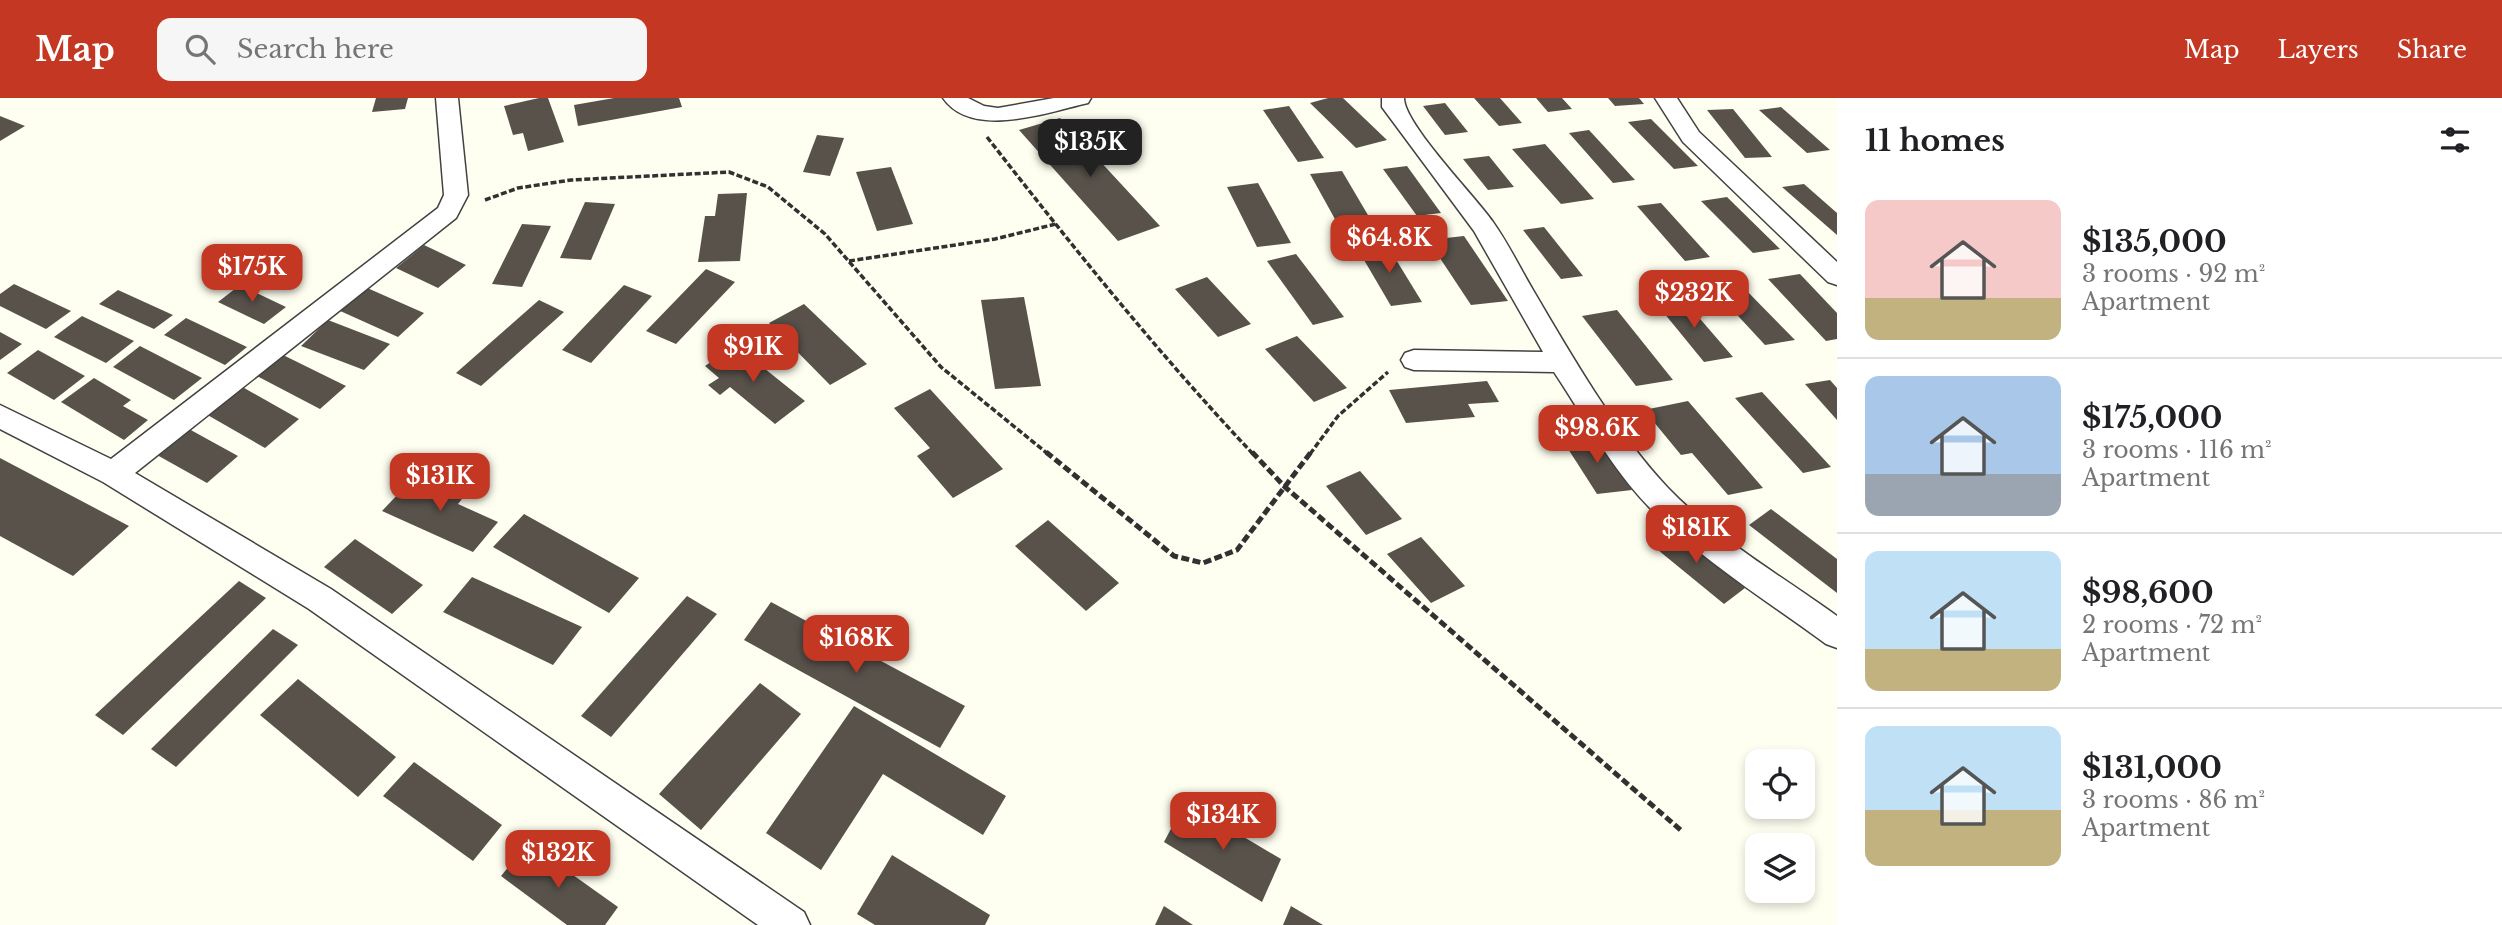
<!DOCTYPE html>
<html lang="en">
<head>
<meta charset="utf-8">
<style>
	:root { --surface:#fff; --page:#f6f6f6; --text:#202124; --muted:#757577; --line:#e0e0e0; --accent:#c33723 }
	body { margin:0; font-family:"Libre Baskerville",serif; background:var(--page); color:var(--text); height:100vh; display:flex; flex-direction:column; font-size:26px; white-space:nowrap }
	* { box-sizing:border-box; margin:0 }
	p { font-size:23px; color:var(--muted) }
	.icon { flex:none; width:38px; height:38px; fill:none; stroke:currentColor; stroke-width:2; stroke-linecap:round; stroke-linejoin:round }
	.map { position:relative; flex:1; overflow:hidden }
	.details { display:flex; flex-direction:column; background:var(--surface); width:665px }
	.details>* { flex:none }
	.controls { position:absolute; left:1745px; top:651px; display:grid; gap:14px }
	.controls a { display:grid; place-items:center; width:70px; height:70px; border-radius:14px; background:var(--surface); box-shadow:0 4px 10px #0003; font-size:35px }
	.price { position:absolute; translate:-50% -60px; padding:0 16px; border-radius:14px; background:var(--accent); color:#fff; font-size:23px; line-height:46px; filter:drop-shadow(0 2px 4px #0008) }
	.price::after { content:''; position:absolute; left:50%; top:42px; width:21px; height:16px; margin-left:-10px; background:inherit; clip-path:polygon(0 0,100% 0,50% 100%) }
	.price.current { background:#222; color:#fff }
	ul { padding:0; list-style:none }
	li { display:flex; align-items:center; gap:21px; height:175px; padding:0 28px }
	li+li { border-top:2px solid var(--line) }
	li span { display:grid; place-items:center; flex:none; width:196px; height:140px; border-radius:14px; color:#555 }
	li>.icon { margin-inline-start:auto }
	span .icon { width:84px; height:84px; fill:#fffc; stroke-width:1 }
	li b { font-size:30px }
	h2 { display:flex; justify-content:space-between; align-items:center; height:84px; padding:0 28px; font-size:30px }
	header { display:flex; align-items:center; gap:42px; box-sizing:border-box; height:98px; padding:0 35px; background:var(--accent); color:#fff }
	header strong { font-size:33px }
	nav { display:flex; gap:38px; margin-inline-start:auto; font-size:24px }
	.search { width:490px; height:63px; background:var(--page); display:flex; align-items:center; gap:18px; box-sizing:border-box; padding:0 24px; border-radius:14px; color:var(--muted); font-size:26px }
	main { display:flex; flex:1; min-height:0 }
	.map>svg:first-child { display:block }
	.building { fill:#58524b }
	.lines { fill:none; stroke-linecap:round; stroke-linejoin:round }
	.street-casing { stroke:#424242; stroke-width:3 }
	.path-far1 { stroke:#313131; stroke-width:3.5; stroke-dasharray:6 2.5; stroke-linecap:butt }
	.path { stroke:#313131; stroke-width:5; stroke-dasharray:8 3.5; stroke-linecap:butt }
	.street { fill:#fff; fill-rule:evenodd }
</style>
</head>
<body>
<header>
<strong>Map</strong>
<div class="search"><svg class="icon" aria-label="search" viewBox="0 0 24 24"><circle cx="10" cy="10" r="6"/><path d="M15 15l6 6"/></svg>Search here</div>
<nav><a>Map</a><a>Layers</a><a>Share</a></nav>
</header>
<main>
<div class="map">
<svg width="1837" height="827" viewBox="0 0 1837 827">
	<rect width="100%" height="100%" fill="#fffff1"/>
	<!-- building -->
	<g class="building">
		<polygon points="376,0 408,0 405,11 372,14"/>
		<polygon points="539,0 548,0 564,44 528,53 523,35 513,37 504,8"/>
		<polygon points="614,0 679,0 682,9 578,28 574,7"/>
		<polygon points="1328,0 1343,0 1387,42 1356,50 1310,5"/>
		<polygon points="1474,0 1500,0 1522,25 1499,28"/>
		<polygon points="1536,0 1562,0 1572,11 1548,14"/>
		<polygon points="1608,0 1639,0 1644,6 1615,8"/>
		<polygon points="1445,5 1468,34 1445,37 1423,8"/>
		<polygon points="1289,8 1324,60 1298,64 1263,12"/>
		<polygon points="1781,9 1830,52 1807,55 1759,12"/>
		<polygon points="1733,11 1772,59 1745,60 1707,12"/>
		<polygon points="0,18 25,28 0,43"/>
		<polygon points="1060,20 1160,128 1118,143 1019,32"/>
		<polygon points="1651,21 1698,68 1674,71 1628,24"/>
		<polygon points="1589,32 1635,82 1613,85 1569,35"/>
		<polygon points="817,37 844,40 830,78 803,74"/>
		<polygon points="1545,46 1594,101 1561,106 1512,51"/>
		<polygon points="1489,58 1514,89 1488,92 1463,61"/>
		<polygon points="1407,68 1441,115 1417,118 1383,71"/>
		<polygon points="891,69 913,126 877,133 856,74"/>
		<polygon points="1342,73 1375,129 1341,132 1310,76"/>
		<polygon points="1258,85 1291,145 1257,149 1227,89"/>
		<polygon points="1804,86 1837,115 1837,137 1782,89"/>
		<polygon points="747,95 740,163 698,164 705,118 715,118 718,96"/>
		<polygon points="1727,99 1780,151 1753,155 1701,103"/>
		<polygon points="585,104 615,106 591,162 560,160"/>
		<polygon points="1661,105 1710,159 1685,163 1637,108"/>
		<polygon points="522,126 551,128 522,189 492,186"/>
		<polygon points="1544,129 1583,178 1561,181 1523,132"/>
		<polygon points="1464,138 1508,203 1471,207 1428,142"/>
		<polygon points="424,147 466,167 438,190 396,170"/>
		<polygon points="1387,147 1422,204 1391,208 1357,150"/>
		<polygon points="1296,156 1344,219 1313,227 1267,163"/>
		<polygon points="706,171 735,184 676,246 646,233"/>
		<polygon points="1800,176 1837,215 1837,241 1826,243 1768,181"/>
		<polygon points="1207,179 1251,226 1218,239 1175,191"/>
		<polygon points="14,186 71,213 46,231 0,208 0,196"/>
		<polygon points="240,187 286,209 264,226 218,204"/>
		<polygon points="624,187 652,198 591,265 562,252"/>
		<polygon points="1741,187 1795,242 1765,247 1714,192"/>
		<polygon points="365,189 424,215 398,239 338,212"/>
		<polygon points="118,192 173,217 154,231 99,206"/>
		<polygon points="1024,199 1041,288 995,291 981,202"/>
		<polygon points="1683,201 1733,259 1704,264 1655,204"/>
		<polygon points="539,202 564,214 481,288 456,275"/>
		<polygon points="804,206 867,266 830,287 769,225"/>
		<polygon points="1617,212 1673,282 1636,288 1582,218"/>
		<polygon points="82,218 134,243 106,265 54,239"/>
		<polygon points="186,220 247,249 225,267 164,237"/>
		<polygon points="328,222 390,246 364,272 301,248"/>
		<polygon points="0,234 22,246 0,262"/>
		<polygon points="1297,238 1347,290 1314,304 1265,251"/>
		<polygon points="735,247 805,303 775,326 730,289 720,297 708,287 719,280 705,268"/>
		<polygon points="140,248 202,280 174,302 113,269"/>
		<polygon points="38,252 85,278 54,302 7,275"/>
		<polygon points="281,256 346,288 320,311 255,277"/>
		<polygon points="94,280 131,302 123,308 148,322 124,342 61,304"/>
		<polygon points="1830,282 1837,290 1837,322 1805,286"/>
		<polygon points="1487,283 1499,304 1468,306 1475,319 1406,325 1389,292"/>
		<polygon points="239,287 299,321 265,350 204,315"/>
		<polygon points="930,291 1003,371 953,400 917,358 930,350 894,310"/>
		<polygon points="1762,294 1831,369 1803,375 1735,300"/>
		<polygon points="1688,303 1763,390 1728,397 1692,355 1681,357 1644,312"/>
		<polygon points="189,331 238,358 207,385 157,357"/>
		<polygon points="1596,338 1632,392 1597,396 1563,343"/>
		<polygon points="0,360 129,428 73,478 0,438"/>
		<polygon points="1360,373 1402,421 1366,437 1326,388"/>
		<polygon points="417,376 465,397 458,406 498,424 473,454 382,413"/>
		<polygon points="1771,411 1837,461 1837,495 1749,427"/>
		<polygon points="524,416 639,480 609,515 493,449"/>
		<polygon points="1048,422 1119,485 1086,513 1015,448"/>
		<polygon points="1668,428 1745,490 1724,506 1647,443"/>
		<polygon points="1421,439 1465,488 1431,505 1387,456"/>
		<polygon points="355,441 423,487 392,516 324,469"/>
		<polygon points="472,479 582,529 553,567 443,514"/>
		<polygon points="239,483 266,500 123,637 95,617"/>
		<polygon points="687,498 717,516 611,639 581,618"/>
		<polygon points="771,504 965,608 940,650 744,542"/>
		<polygon points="273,531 298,547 176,669 151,651"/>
		<polygon points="298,581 396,659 358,699 260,617"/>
		<polygon points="760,585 801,616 701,732 659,696"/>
		<polygon points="854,608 1006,698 983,737 883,676 821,772 766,735"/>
		<polygon points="414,664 502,727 473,763 383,698"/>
		<polygon points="1185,704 1281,761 1262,804 1164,744"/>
		<polygon points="528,745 618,809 605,827 567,827 501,778"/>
		<polygon points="892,757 990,817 985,827 875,827 857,816"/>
		<polygon points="1164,808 1193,827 1155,827"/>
		<polygon points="1291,808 1323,827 1283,827"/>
	</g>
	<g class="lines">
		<defs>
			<g id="street">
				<polygon points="436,0 458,0 468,97 456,120 135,375 331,491 804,814 810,827 758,827 309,511 103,384 0,331 0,307 111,361 438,110 444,97"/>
				<path d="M943,0H968L984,8L998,10L1054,0H1091L1088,5C1048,14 972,42 943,0Z"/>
				<path d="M1382,0H1404C1404,26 1475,98 1493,124C1508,145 1520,170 1533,192C1573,260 1614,332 1668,390C1716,440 1780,477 1837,518V550L1826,546C1766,502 1701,462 1649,409C1611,370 1584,319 1554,274L1414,272L1405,269L1401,262L1405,255L1414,252L1543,254L1474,133L1382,9Z"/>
				<polygon points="1655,0 1677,0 1699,34 1837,164 1837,187 1828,184 1683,44"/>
			</g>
		</defs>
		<!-- street casing -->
		<use href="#street" class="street-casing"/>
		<!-- path-far1 -->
		<g class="path-far1">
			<path d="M987,39C1072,148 1158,255 1253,356"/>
			<polyline points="485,102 518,90 571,82 729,74 768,89 825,136 941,269 1048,356"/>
			<polyline points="849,163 995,141 1056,126"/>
			<polyline points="1310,356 1338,318 1388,274"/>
		</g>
		<!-- path -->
		<g class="path">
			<polyline points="1046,354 1174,458 1203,465 1237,452 1311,354"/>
			<polyline points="1252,354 1285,389 1683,734"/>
		</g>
		<!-- street -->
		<use href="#street" class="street"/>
	</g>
</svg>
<div class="controls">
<a><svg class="icon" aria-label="locate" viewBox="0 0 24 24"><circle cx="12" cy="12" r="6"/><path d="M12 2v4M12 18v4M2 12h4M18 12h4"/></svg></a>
<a><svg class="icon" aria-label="layers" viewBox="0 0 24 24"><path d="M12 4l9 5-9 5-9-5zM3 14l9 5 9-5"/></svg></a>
</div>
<b class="price current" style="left:1090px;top:81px">$135K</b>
<b class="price" style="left:1389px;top:177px">$64.8K</b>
<b class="price" style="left:252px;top:206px">$175K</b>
<b class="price" style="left:1694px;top:232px">$232K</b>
<b class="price" style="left:753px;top:286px">$91K</b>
<b class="price" style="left:1597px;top:367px">$98.6K</b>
<b class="price" style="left:440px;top:415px">$131K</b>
<b class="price" style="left:1696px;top:467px">$181K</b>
<b class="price" style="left:856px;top:577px">$168K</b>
<b class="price" style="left:1223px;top:754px">$134K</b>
<b class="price" style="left:558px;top:792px">$132K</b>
</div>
<section class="details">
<h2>11 homes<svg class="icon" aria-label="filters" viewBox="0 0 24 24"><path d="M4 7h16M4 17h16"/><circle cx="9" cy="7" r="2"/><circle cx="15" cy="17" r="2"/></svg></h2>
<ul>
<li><span style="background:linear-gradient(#f6c9c9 70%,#c2b280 0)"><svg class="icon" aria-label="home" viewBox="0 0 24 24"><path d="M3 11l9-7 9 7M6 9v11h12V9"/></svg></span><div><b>$135,000</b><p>3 rooms · 92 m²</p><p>Apartment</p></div></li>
<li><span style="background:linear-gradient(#a9c7e8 70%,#9aa5b1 0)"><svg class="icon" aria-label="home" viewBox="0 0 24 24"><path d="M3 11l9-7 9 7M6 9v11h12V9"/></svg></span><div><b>$175,000</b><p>3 rooms · 116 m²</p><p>Apartment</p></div></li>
<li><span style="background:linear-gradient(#bfe0f5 70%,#c2b280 0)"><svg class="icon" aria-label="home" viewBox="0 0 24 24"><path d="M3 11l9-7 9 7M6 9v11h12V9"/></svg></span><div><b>$98,600</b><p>2 rooms · 72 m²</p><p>Apartment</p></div></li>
<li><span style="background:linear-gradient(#bfe0f5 60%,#c2b280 0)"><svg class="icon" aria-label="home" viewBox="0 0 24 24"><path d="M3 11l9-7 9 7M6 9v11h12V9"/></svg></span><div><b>$131,000</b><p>3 rooms · 86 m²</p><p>Apartment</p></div></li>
</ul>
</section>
</main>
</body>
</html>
